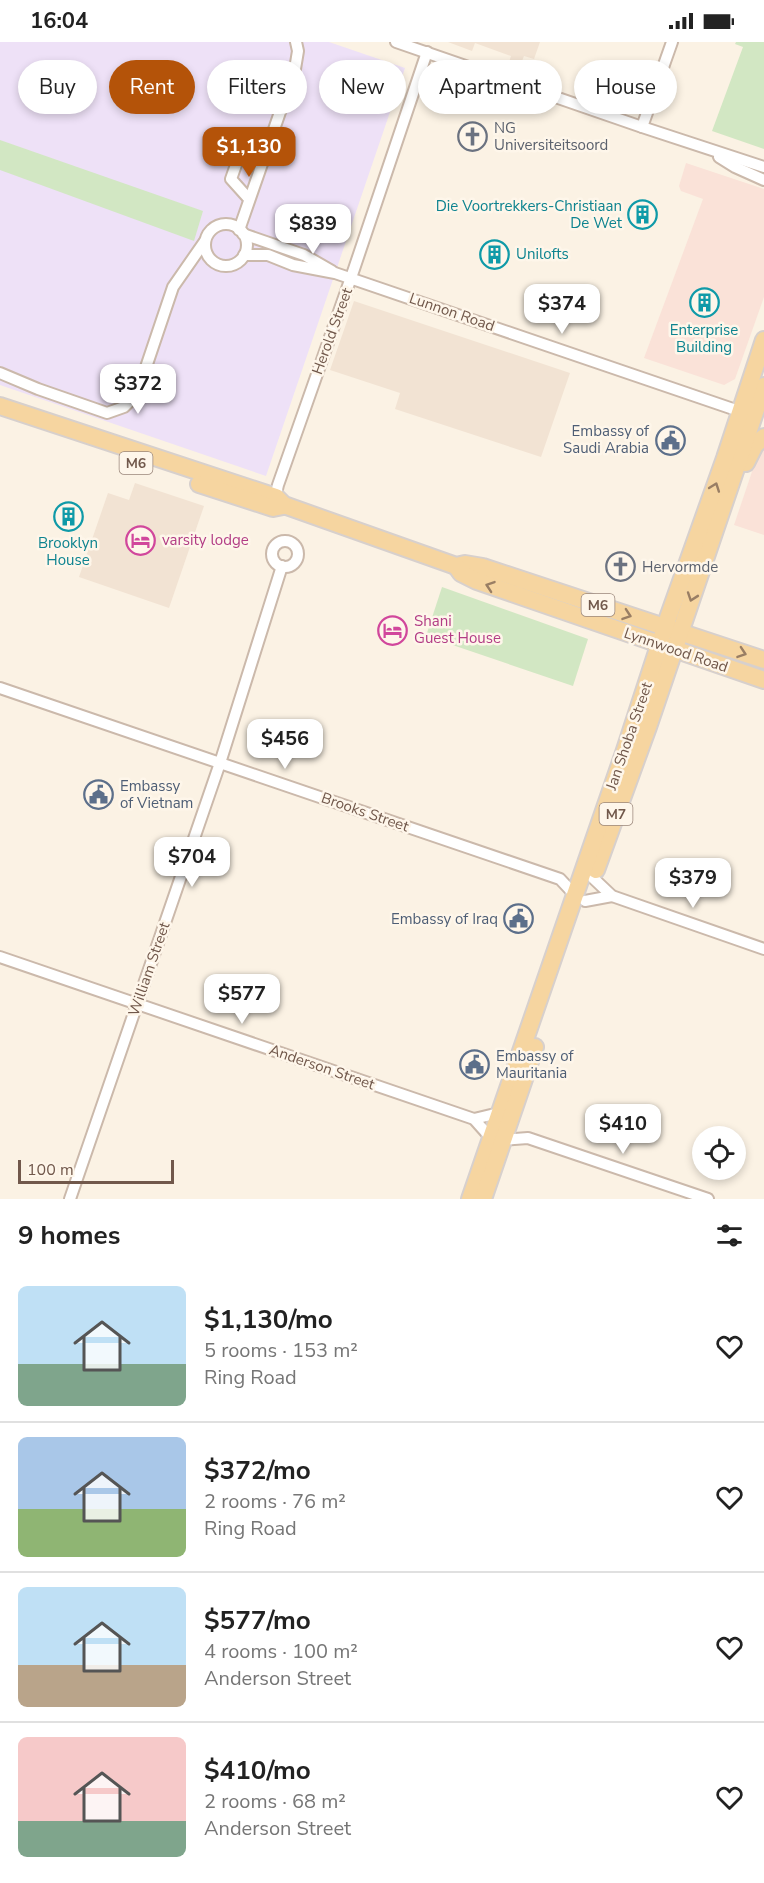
<!DOCTYPE html>
<html lang="en">
<head>
<meta charset="utf-8">
<style>
	:root { --surface:#fff; --page:#f2f2f2; --text:#222; --muted:#767676; --line:#e0e0e0; --accent:#b45309 }
	body { margin:0; font-family:"Nunito Sans",sans-serif; background:var(--page); color:var(--text); height:100vh; display:flex; flex-direction:column; font-size:22px; white-space:nowrap }
	* { box-sizing:border-box; margin:0 }
	p { font-size:20px; color:var(--muted) }
	.icon { flex:none; width:33px; height:33px; fill:none; stroke:currentColor; stroke-width:2; stroke-linecap:round; stroke-linejoin:round }
	.map { position:relative; height:1157px; overflow:hidden }
	.details { display:flex; flex-direction:column; background:var(--surface); flex:1 }
	.details>* { flex:none }
	.guide { position:absolute; left:18px; top:18px; width:729px; height:54px; display:flex; gap:12px }
	.buttons { position:absolute; left:692px; top:1084px; display:grid; gap:12px }
	.buttons a { display:grid; place-items:center; width:54px; height:54px; border-radius:50%; background:var(--surface); box-shadow:0 3px 9px #0003; font-size:30px }
	.scale { position:absolute; left:18px; bottom:15px; width:156px; box-sizing:border-box; padding-left:6px; border:3px solid #71584b; border-top:0; font-size:16px; line-height:21px; white-space:nowrap; color:#71584b; -webkit-text-stroke:4px #fef6ea; paint-order:stroke }
	.price { position:absolute; translate:-50% -51px; padding:0 14px; border-radius:12px; background:#fff; color:#222; font-size:20px; line-height:39px; filter:drop-shadow(0 2px 3px #0008) }
	.price::after { content:''; position:absolute; left:50%; top:36px; width:18px; height:14px; margin-left:-9px; background:inherit; clip-path:polygon(0 0,100% 0,50% 100%) }
	.price.on { background:var(--accent); color:#fff }
	ul { padding:0; list-style:none }
	li { display:flex; align-items:center; gap:18px; height:150px; padding:0 18px }
	li+li { border-top:2px solid var(--line) }
	li span { display:grid; place-items:center; flex:none; width:168px; height:120px; border-radius:9px; color:#555 }
	li>.icon { margin-inline-start:auto }
	span .icon { width:72px; height:72px; fill:#fffc; stroke-width:1 }
	li b { font-size:26px }
	h2 { display:flex; justify-content:space-between; align-items:center; height:72px; padding:0 18px; font-size:26px }
	.chip { padding:0 21px; border-radius:27px; background:var(--surface); box-shadow:0 3px 9px #0003; font-size:21px; line-height:54px }
	.chip.on { background:var(--accent); color:#fff }
	.status { display:flex; justify-content:space-between; align-items:center; height:42px; padding:0 30px; background:var(--surface); direction:ltr }
	.status svg { height:16px; fill:currentColor }
	.map>svg:first-child { display:block }
	.residential { fill:#f2e3d3 }
	.commercial { fill:#fae2d8 }
	.education { fill:#eee1f7 }
	.green { fill:#d2e7c3 }
	.lines { fill:none; stroke-linecap:round; stroke-linejoin:round }
	.street-casing { stroke:#cbb9ab; stroke-width:14 }
	.primary-casing { stroke:#d7d0cd; stroke-width:20 }
	.street { stroke:#fff; stroke-width:10 }
	.primary { stroke:#f6d5a0; stroke-width:16 }
	.oneway { stroke:#997e64 }
	.labels { text-anchor:middle; dominant-baseline:central; stroke-width:5; stroke-linejoin:round; paint-order:stroke }
	.shield { fill:#fef6ea; stroke:#9b877b; stroke-width:1.5 }
	.shield-label { font-size:14px; font-weight:bold; fill:#71584b }
	.worship-label { font-size:15px; fill:#5b616d; stroke:#fef6ea; text-anchor:start }
	.culture-label { font-size:15px; fill:#0d838f; stroke:#fef6ea }
	.street-label { font-size:15px; fill:#71584b; stroke:#fef6ea }
	.service-label { font-size:15px; fill:#4e5e75; stroke:#fef6ea; text-anchor:end }
	.hotel-label { font-size:15px; fill:#b23c85; stroke:#fef6ea; text-anchor:start }
</style>
</head>
<body>
<div class="status"><b>16:04</b><svg viewBox="0 0 49 12"><path d="M0 12V9h3v3zM5 12V6h3v6zM10 12V3h3v9zM15 12V0h3v12zM26 1h20v11H26zM47 4h2v5h-2z"/></svg></div>
<div class="map">
<svg width="764" height="1157" viewBox="0 0 764 1157">
	<rect width="100%" height="100%" fill="#fbf2e4"/>
	<!-- residential -->
	<g class="residential">
		<polygon points="448,0 540,0 534,17 524,14 520,24 509,20 511,14 475,1 472,9"/>
		<polygon points="354,259 570,331 541,415 395,367 400,351 330,328"/>
		<polygon points="135,441 204,464 169,566 79,535 108,451 129,458"/>
	</g>
	<!-- commercial -->
	<g class="commercial">
		<polygon points="686,121 764,147 764,255 735,337 724,343 644,316 703,157 681,149 679,144"/>
		<polygon points="764,402 764,493 734,483 761,403"/>
	</g>
	<!-- education -->
	<polygon class="education" points="0,0 329,0 405,26 266,434 0,343"/>
	<!-- green -->
	<g class="green">
		<polygon points="736,0 764,0 764,107 712,89 743,5 735,2"/>
		<polygon points="0,98 203,169 194,199 0,128"/>
		<polygon points="442,545 588,597 573,644 426,594"/>
	</g>
	<g class="lines">
		<defs>
			<g id="street">
				<polyline points="396,0 642,85 764,125"/>
				<polyline points="642,85 672,0"/>
				<polyline points="245,113 237,120 231,137 249,157"/>
				<polyline points="719,115 735,125 764,138"/>
				<circle cx="226" cy="203" r="21"/>
				<polyline points="239,188 295,27 298,9 296,0"/>
				<polyline points="243,192 304,213 332,229"/>
				<polyline points="244,213 268,213 293,223 335,231 739,369"/>
				<polyline points="0,331 38,347 107,371 124,365 135,354 139,346 173,245 205,199"/>
				<polyline points="274,460 278,443 354,227 427,10"/>
				<circle cx="285" cy="512" r="13"/>
				<polyline points="0,646 560,837 575,853"/>
				<polyline points="593,836 612,854 764,907"/>
				<polyline points="585,859 612,854"/>
				<polyline points="0,915 474,1077 490,1095"/>
				<polyline points="474,1077 499,1071"/>
				<polyline points="503,1098 528,1096 708,1157"/>
				<polyline points="70,1157 220,721 282,524"/>
			</g>
			<g id="primary">
				<polyline points="0,364 276,455 284,463 456,524 465,522 483,525 764,618"/>
				<polyline points="746,421 755,403 764,395"/>
				<polyline points="199,442 273,466 283,464"/>
				<polyline points="456,524 461,531 477,539 764,638"/>
				<polyline points="596,828 648,685 764,344"/>
				<polyline points="470,1157 625,708 668,576 725,416 764,298"/>
				<polyline points="483,1157 535,1005"/>
			</g>
		</defs>
		<!-- street casing -->
		<use href="#street" class="street-casing"/>
		<!-- primary casing -->
		<use href="#primary" class="primary-casing"/>
		<!-- street -->
		<use href="#street" class="street"/>
		<!-- primary -->
		<use href="#primary" class="primary"/>
	</g>
	<!-- one-way arrows -->
	<defs><path id="oneway-chevron" d="M-2-3.5L2.5 0L-2 3.5" fill="none" stroke-width="1.6" stroke-linecap="round" stroke-linejoin="round" transform="scale(1.5)"/></defs>
	<g class="oneway">
		<use href="#oneway-chevron" transform="translate(715 445) rotate(-70)"/>
		<use href="#oneway-chevron" transform="translate(490 544) rotate(-161)"/>
		<use href="#oneway-chevron" transform="translate(692 555) rotate(109)"/>
		<use href="#oneway-chevron" transform="translate(627 573) rotate(19)"/>
		<use href="#oneway-chevron" transform="translate(742 611) rotate(19)"/>
	</g>
	<!-- icons -->
	<defs>
		<symbol id="church-ring" viewBox="-11 -11 22 22"><circle r="9.5" fill="#fef6ea" stroke="#6b7280" stroke-width="1.5"/><path d="M-1.2-6h2.4v3.5h3.3v2.4h-3.3V6h-2.4V-.1h-3.3v-2.4h3.3Z" fill="#6b7280"/></symbol>
		<symbol id="building-ring" viewBox="-11 -11 22 22"><circle r="9.5" fill="#fef6ea" stroke="#0f9aa8" stroke-width="1.5"/><path d="M-4-6H4V6H1V3H-1V6H-4ZM-2.5-4.3h1.7v1.8h-1.7ZM.8-4.3h1.7v1.8H.8ZM-2.5-1h1.7V.8h-1.7ZM.8-1h1.7V.8H.8Z" fill="#0f9aa8"/></symbol>
		<symbol id="civic-ring" viewBox="-11 -11 22 22"><circle r="9.5" fill="#fef6ea" stroke="#5c6f8a" stroke-width="1.5"/><path d="M-.6-6.5H3V-4.5H.6V-3L4-1V1h2V6H-6V1h2V-1L-.6-3ZM-1.2 2.5V6h2.4V2.5Z" fill="#5c6f8a"/></symbol>
		<symbol id="hotel-ring" viewBox="-11 -11 22 22"><circle r="9.5" fill="#fef6ea" stroke="#d1479c" stroke-width="1.5"/><path d="M-6-4.5h1.5V1H6V5H4.5V3h-9V5H-6ZM-4 0a1.8 1.8 0 1 1 3.6 0ZM.5 0V-2.5h3Q6-2.5 6 0Z" fill="#d1479c"/></symbol>
	</defs>
	<g fill-rule="evenodd">
		<use href="#church-ring" x="456" y="78" width="33" height="33"/>
		<use href="#building-ring" x="626" y="156" width="33" height="33"/>
		<use href="#building-ring" x="478" y="196" width="33" height="33"/>
		<use href="#building-ring" x="688" y="244" width="33" height="33"/>
		<use href="#civic-ring" x="654" y="382" width="33" height="33"/>
		<use href="#building-ring" x="52" y="458" width="33" height="33"/>
		<use href="#hotel-ring" x="124" y="482" width="33" height="33"/>
		<use href="#church-ring" x="604" y="508" width="33" height="33"/>
		<use href="#hotel-ring" x="376" y="572" width="33" height="33"/>
		<use href="#civic-ring" x="82" y="736" width="33" height="33"/>
		<use href="#civic-ring" x="502" y="860" width="33" height="33"/>
		<use href="#civic-ring" x="458" y="1006" width="33" height="33"/>
	</g>
	<g class="labels">
		<!-- shield labels -->
		<g class="shield">
			<rect x="119.5" y="410" width="33" height="22" rx="4.5"/>
			<rect x="581.5" y="552" width="33" height="22" rx="4.5"/>
			<rect x="599.5" y="761" width="33" height="22" rx="4.5"/>
		</g>
		<g class="shield-label">
			<text x="136" y="421">M6</text>
			<text x="598" y="563">M6</text>
			<text x="616" y="772">M7</text>
		</g>
		<!-- worship labels -->
		<g class="worship-label">
			<text x="494" y="86">NG<tspan x="494" dy="17">Universiteitsoord</tspan></text>
			<text x="642" y="525">Hervormde</text>
		</g>
		<!-- culture labels -->
		<g class="culture-label">
			<text x="622" y="164" text-anchor="end">Die Voortrekkers-Christiaan<tspan x="622" dy="17">De Wet</tspan></text>
			<text x="516" y="212" text-anchor="start">Unilofts</text>
			<text x="704" y="288">Enterprise<tspan x="704" dy="17">Building</tspan></text>
			<text x="68" y="501">Brooklyn<tspan x="68" dy="17">House</tspan></text>
		</g>
		<!-- street labels -->
		<g class="street-label">
			<text transform="translate(452 270) rotate(19)">Lunnon Road</text>
			<text transform="translate(332 289) rotate(-70)">Herold Street</text>
			<text transform="translate(676 608) rotate(19)">Lynnwood Road</text>
			<text transform="translate(629 694) rotate(-71)">Jan Shoba Street</text>
			<text transform="translate(365 770) rotate(19)">Brooks Street</text>
			<text transform="translate(149 927) rotate(-71)">William Street</text>
			<text transform="translate(322 1025) rotate(19)">Anderson Street</text>
		</g>
		<!-- service labels -->
		<g class="service-label">
			<text x="649" y="389">Embassy of<tspan x="649" dy="17">Saudi Arabia</tspan></text>
			<text x="120" y="744" text-anchor="start">Embassy<tspan x="120" dy="17">of Vietnam</tspan></text>
			<text x="498" y="877">Embassy of Iraq</text>
			<text x="496" y="1014" text-anchor="start">Embassy of<tspan x="496" dy="17">Mauritania</tspan></text>
		</g>
		<!-- hotel labels -->
		<g class="hotel-label">
			<text x="162" y="498">varsity lodge</text>
			<text x="414" y="579">Shani<tspan x="414" dy="17">Guest House</tspan></text>
		</g>
	</g>
</svg>
<div class="buttons">
<a><svg class="icon" aria-label="locate" viewBox="0 0 24 24"><circle cx="12" cy="12" r="6"/><path d="M12 2v4M12 18v4M2 12h4M18 12h4"/></svg></a>
</div>
<div class="scale">100 m</div>
<b class="price on" style="left:249px;top:136px">$1,130</b>
<b class="price" style="left:313px;top:213px">$839</b>
<b class="price" style="left:562px;top:293px">$374</b>
<b class="price" style="left:138px;top:373px">$372</b>
<b class="price" style="left:285px;top:728px">$456</b>
<b class="price" style="left:192px;top:846px">$704</b>
<b class="price" style="left:693px;top:867px">$379</b>
<b class="price" style="left:242px;top:983px">$577</b>
<b class="price" style="left:623px;top:1113px">$410</b>
<div class="guide">
<a class="chip">Buy</a>
<a class="chip on">Rent</a>
<a class="chip">Filters</a>
<a class="chip">New</a>
<a class="chip">Apartment</a>
<a class="chip">House</a>
</div>
</div>
<section class="details">
<h2>9 homes<svg class="icon" aria-label="filters" viewBox="0 0 24 24"><path d="M4 7h16M4 17h16"/><circle cx="9" cy="7" r="2"/><circle cx="15" cy="17" r="2"/></svg></h2>
<ul>
<li><span style="background:linear-gradient(#bfe0f5 65%,#7fa58c 0)"><svg class="icon" aria-label="home" viewBox="0 0 24 24"><path d="M3 11l9-7 9 7M6 9v11h12V9"/></svg></span><div><b>$1,130/mo</b><p>5 rooms · 153 m²</p><p>Ring Road</p></div><svg class="icon" aria-label="heart" viewBox="0 0 24 24"><path d="M12 20l-8-8c-3-5 5-10 8-4 3-6 11-1 8 4z"/></svg></li>
<li><span style="background:linear-gradient(#a9c7e8 60%,#8fb573 0)"><svg class="icon" aria-label="home" viewBox="0 0 24 24"><path d="M3 11l9-7 9 7M6 9v11h12V9"/></svg></span><div><b>$372/mo</b><p>2 rooms · 76 m²</p><p>Ring Road</p></div><svg class="icon" aria-label="heart" viewBox="0 0 24 24"><path d="M12 20l-8-8c-3-5 5-10 8-4 3-6 11-1 8 4z"/></svg></li>
<li><span style="background:linear-gradient(#bfe0f5 65%,#b9a48a 0)"><svg class="icon" aria-label="home" viewBox="0 0 24 24"><path d="M3 11l9-7 9 7M6 9v11h12V9"/></svg></span><div><b>$577/mo</b><p>4 rooms · 100 m²</p><p>Anderson Street</p></div><svg class="icon" aria-label="heart" viewBox="0 0 24 24"><path d="M12 20l-8-8c-3-5 5-10 8-4 3-6 11-1 8 4z"/></svg></li>
<li><span style="background:linear-gradient(#f6c9c9 70%,#7fa58c 0)"><svg class="icon" aria-label="home" viewBox="0 0 24 24"><path d="M3 11l9-7 9 7M6 9v11h12V9"/></svg></span><div><b>$410/mo</b><p>2 rooms · 68 m²</p><p>Anderson Street</p></div><svg class="icon" aria-label="heart" viewBox="0 0 24 24"><path d="M12 20l-8-8c-3-5 5-10 8-4 3-6 11-1 8 4z"/></svg></li>
</ul>
</section>
</body>
</html>
